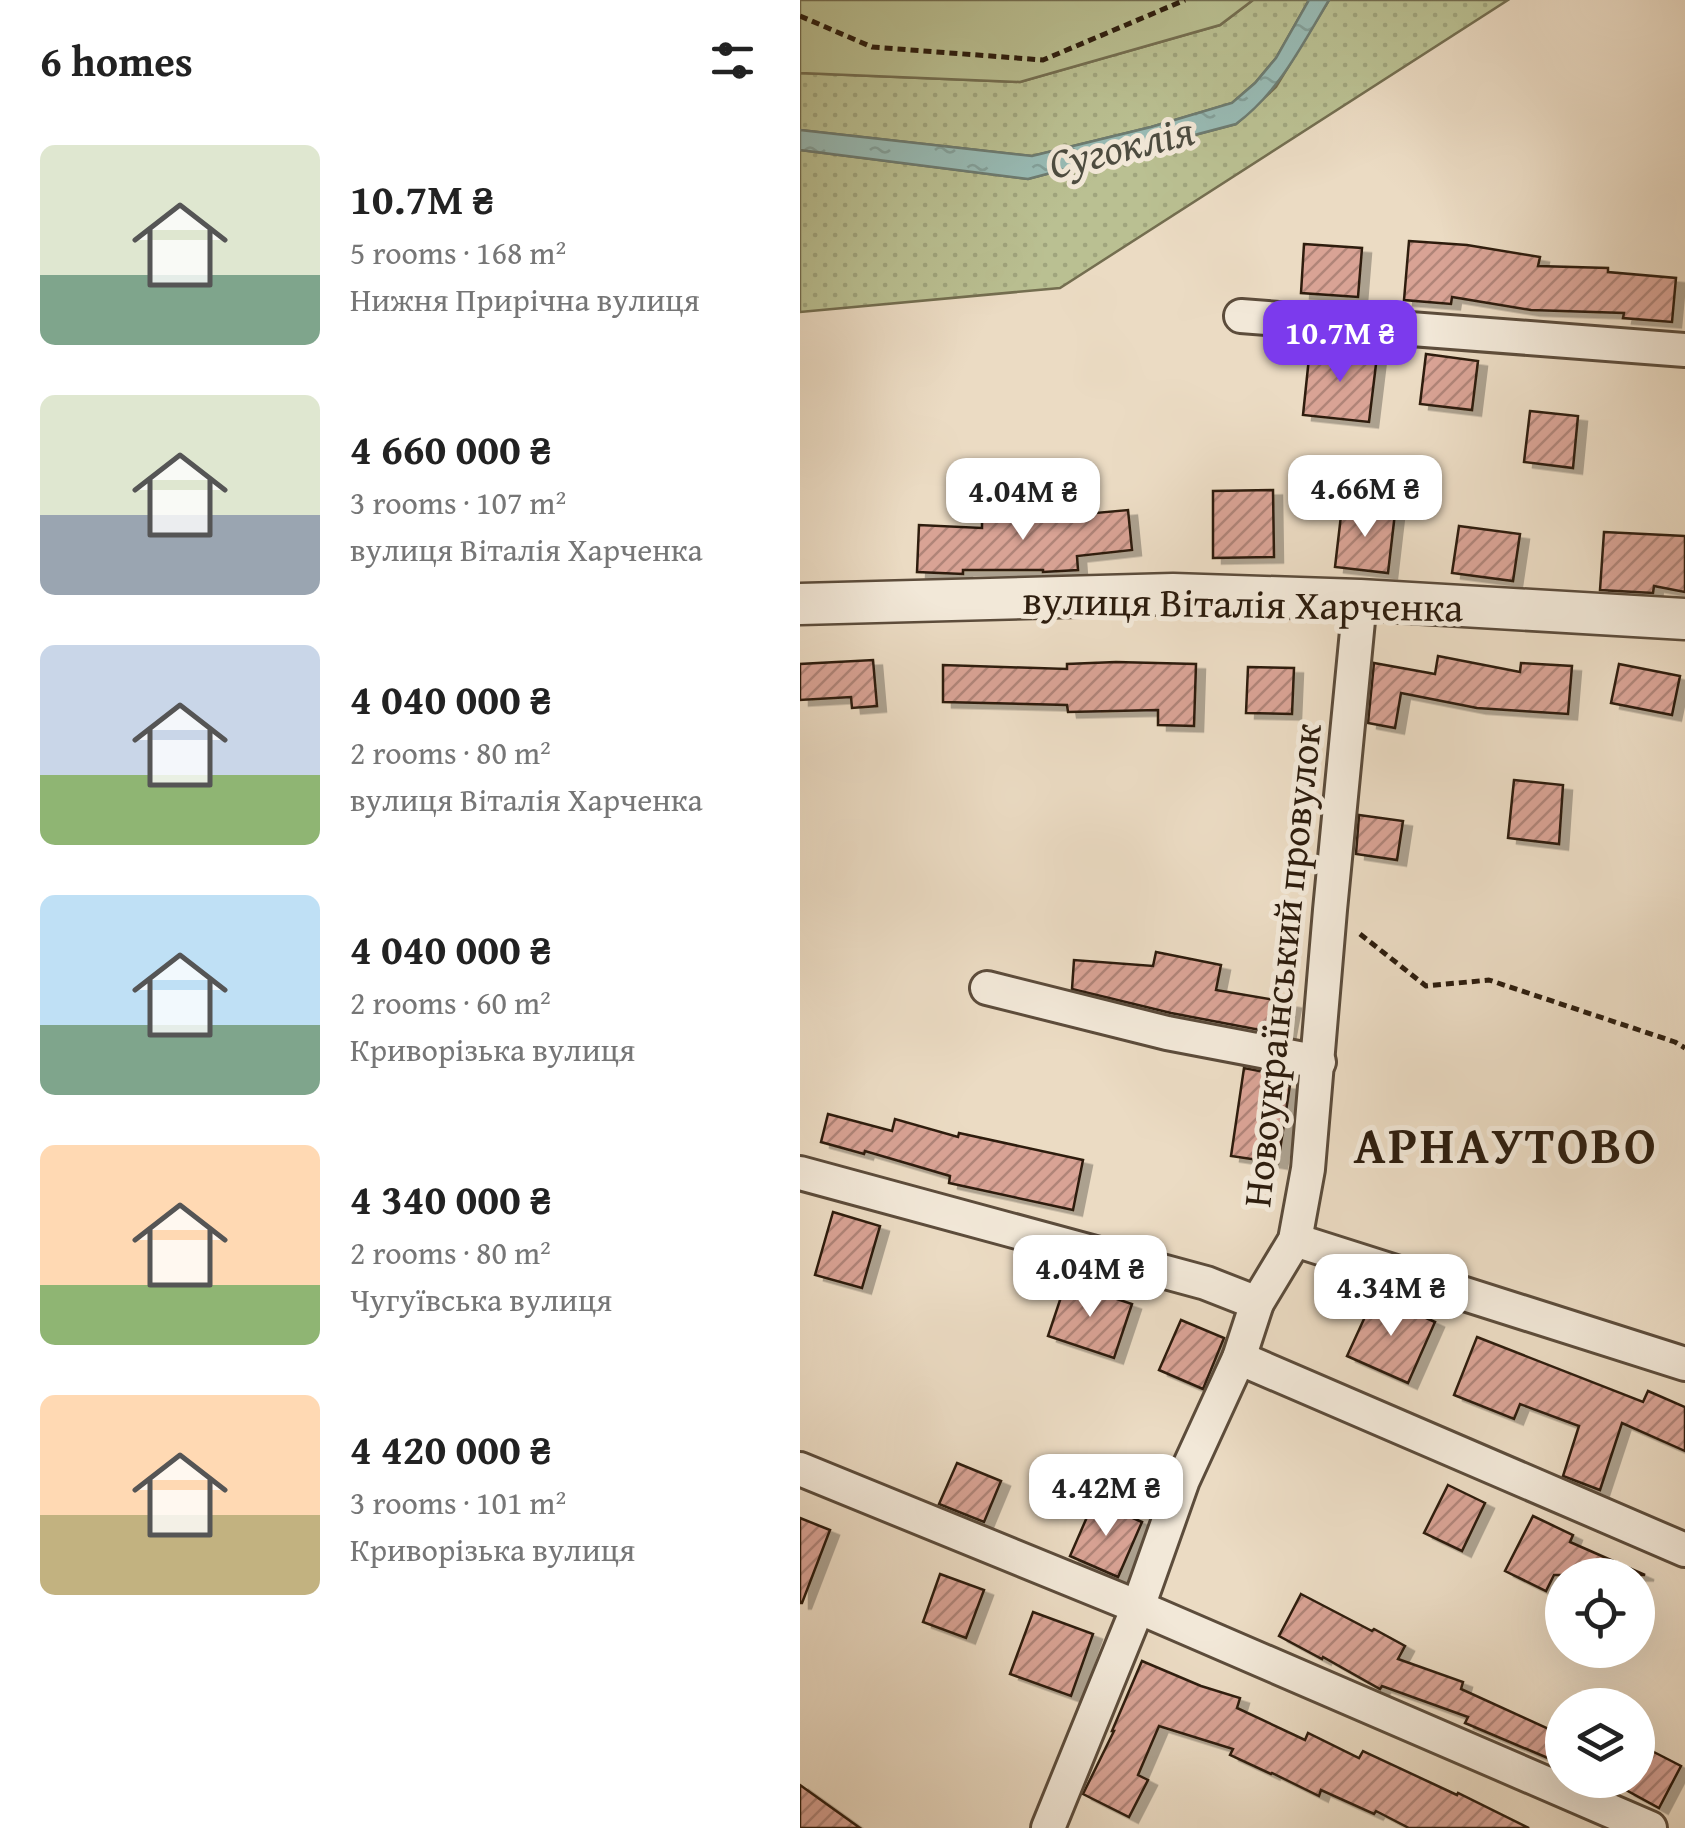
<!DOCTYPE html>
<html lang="en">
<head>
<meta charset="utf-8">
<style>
	:root { --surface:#fff; --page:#f2f2f2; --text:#222; --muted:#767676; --accent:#7c3aed }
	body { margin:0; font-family:"Gentium Book Plus",serif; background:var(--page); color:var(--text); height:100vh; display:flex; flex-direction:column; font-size:38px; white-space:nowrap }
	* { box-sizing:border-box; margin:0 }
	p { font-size:32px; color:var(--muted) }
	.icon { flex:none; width:55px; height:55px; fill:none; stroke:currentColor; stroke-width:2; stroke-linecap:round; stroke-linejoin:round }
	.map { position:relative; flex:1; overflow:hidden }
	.drawer { display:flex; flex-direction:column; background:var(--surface); width:800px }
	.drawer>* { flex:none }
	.tools { position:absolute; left:745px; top:1558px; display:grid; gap:20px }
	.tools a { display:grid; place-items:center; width:110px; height:110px; border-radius:50%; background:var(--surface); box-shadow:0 10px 40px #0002; font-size:50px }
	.price { position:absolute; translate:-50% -85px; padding:0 22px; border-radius:20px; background:#fff; color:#222; font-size:32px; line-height:65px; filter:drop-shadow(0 2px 5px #0008) }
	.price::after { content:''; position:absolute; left:50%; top:60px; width:30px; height:22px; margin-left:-15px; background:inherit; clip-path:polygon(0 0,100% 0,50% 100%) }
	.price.selected { background:var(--accent); color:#fff }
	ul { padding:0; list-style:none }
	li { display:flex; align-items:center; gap:30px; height:250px; padding:0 40px }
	li span { display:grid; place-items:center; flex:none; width:280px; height:200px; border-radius:15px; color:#555 }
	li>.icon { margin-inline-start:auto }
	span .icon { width:120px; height:120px; fill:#fffc; stroke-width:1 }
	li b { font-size:42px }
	h2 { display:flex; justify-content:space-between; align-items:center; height:120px; padding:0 40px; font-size:42px }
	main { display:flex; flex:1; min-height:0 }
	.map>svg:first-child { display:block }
	.grass { fill:url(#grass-dots); stroke:#746e50; stroke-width:2.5 }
	.park { fill:#bac092; stroke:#746e50; stroke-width:2.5 }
	.water { fill:url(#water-ripples); stroke:#6d7c72; stroke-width:2.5 }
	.building { fill:url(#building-hatch); stroke:#2d1d0e; stroke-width:2.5; filter:url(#shadow) }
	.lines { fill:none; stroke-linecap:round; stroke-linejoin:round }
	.minor-casing { stroke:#5c4c3b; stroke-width:38 }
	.tertiary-casing { stroke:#5c4c3b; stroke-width:45 }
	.path { stroke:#2d1d0e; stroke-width:5; stroke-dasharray:8 5; stroke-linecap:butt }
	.minor { stroke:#f2e8d8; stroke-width:32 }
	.tertiary { stroke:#f2e8d8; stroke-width:40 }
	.labels { text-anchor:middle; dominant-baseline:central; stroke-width:10; stroke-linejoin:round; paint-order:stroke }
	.street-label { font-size:40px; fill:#2d1d0e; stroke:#f2e8d8 }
	.water-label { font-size:42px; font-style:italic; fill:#4d4c40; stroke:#f2e8d8 }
	.district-label { font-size:50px; font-weight:bold; letter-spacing:2.5px; fill:#2d1d0e; stroke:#f2e8d8 }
</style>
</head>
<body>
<main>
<section class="drawer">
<h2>6 homes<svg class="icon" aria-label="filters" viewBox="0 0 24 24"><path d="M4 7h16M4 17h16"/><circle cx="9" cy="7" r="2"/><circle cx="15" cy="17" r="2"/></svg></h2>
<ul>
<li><span style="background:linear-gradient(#dfe7d0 65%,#7fa58c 0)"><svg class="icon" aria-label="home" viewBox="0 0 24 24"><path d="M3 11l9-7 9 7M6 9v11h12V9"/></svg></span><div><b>10.7M ₴</b><p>5 rooms · 168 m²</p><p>Нижня Прирічна вулиця</p></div></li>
<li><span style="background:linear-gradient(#dfe7d0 60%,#9aa5b1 0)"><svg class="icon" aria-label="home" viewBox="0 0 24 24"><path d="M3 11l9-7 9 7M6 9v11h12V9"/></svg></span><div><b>4 660 000 ₴</b><p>3 rooms · 107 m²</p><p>вулиця Віталія Харченка</p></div></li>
<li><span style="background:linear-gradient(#c9d6e8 65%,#8fb573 0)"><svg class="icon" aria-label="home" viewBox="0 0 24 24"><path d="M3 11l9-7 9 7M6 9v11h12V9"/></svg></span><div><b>4 040 000 ₴</b><p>2 rooms · 80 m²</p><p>вулиця Віталія Харченка</p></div></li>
<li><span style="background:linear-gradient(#bfe0f5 65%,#7fa58c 0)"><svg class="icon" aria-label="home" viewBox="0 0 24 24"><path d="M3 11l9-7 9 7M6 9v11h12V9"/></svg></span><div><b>4 040 000 ₴</b><p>2 rooms · 60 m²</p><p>Криворізька вулиця</p></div></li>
<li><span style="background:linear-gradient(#ffd9b3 70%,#8fb573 0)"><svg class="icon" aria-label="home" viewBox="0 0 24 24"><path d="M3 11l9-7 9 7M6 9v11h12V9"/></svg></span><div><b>4 340 000 ₴</b><p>2 rooms · 80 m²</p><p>Чугуївська вулиця</p></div></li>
<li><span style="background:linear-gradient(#ffd9b3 60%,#c2b280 0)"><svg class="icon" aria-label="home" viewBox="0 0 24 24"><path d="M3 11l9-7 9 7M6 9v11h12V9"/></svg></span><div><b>4 420 000 ₴</b><p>3 rooms · 101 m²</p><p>Криворізька вулиця</p></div></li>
</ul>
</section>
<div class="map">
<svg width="885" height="1828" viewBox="0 0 885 1828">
	<defs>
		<pattern id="grass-dots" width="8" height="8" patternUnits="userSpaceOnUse" patternTransform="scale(2.5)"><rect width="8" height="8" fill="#bac092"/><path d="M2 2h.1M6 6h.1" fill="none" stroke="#a0a57d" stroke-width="1.8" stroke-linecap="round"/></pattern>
		<pattern id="water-ripples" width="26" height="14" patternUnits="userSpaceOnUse" patternTransform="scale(2.5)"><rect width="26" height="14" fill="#98bbb5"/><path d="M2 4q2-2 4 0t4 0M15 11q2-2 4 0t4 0" fill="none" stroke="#83a09a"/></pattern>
		<pattern id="building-hatch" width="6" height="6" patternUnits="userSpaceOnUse" patternTransform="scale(2.5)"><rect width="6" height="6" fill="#d9a395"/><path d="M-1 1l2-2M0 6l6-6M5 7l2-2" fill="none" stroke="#b08478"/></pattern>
		<filter id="shadow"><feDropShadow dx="9" dy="5.5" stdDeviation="0" flood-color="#0004"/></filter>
	</defs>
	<rect width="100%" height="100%" fill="#ebdbc3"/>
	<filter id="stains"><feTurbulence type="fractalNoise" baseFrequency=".002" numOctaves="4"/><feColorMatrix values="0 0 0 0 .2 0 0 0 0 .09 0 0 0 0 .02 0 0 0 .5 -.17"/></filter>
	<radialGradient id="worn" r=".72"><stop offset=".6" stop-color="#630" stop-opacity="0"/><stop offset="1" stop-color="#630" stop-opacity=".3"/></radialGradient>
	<!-- grass -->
	<g class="grass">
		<polygon points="453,0 509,0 476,58 455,83 432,103 351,127 232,156 0,130 0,73 220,82 420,25"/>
		<polygon points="529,0 708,0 260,288 0,312 0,150 228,179 436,124 476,87"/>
	</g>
	<!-- park -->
	<polygon class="park" points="0,0 453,0 420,25 220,82 0,73"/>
	<!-- water -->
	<path class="water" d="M509,0H529C502,45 479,92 436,124L228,179L0,150V130L232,156L351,127L432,103L455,83L476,58Z"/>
	<!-- building -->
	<g class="building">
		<polygon points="609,241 667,245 740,257 738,266 808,268 808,272 876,278 872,322 823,318 824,313 731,310 652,297 651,304 604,300"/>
		<polygon points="504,244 562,248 558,297 501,293"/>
		<polygon points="510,348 577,356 569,422 503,415"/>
		<polygon points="626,354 678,361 672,410 620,404"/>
		<polygon points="730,411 778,416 773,468 724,462"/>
		<polygon points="473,490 474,557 413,558 413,491"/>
		<polygon points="542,507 595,513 588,573 535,567"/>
		<polygon points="328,510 332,550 277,556 278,570 243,572 243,570 163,570 163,574 117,572 119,525 182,528 182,520 239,519 238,514 274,512 274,515"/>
		<polygon points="659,526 720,534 713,581 652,573"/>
		<polygon points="804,532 885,536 885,592 854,586 853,593 800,590"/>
		<polygon points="638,656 720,672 721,663 772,666 768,714 677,708 601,693 595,728 568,723 574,663 635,674"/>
		<polygon points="73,660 77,706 52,708 51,697 0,700 0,664"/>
		<polygon points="316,662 396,664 394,726 358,725 358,710 268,712 267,705 143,702 143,665 267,669 267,664"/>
		<polygon points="819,664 880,676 872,715 811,703"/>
		<polygon points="448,667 494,668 492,714 446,713"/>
		<polygon points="714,780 763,785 759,844 708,838"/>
		<polygon points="559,815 603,821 597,860 556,854"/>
		<polygon points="356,952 421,965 416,990 492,1003 486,1035 371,1013 272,989 274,960 353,966"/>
		<polygon points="444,1068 479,1075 478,1083 490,1085 478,1163 431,1156"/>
		<polygon points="28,1114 92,1131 95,1119 158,1137 159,1133 283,1160 273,1210 149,1183 150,1176 65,1151 64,1154 21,1142"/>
		<polygon points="33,1212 80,1226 62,1288 15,1275"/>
		<polygon points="266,1282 332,1304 314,1358 248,1336"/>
		<polygon points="575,1295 635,1322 608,1383 547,1356"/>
		<polygon points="381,1320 424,1338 403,1389 359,1370"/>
		<polygon points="677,1337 843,1402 848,1391 885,1407 885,1451 822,1423 800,1490 763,1476 779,1426 720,1404 714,1419 654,1395"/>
		<polygon points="157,1463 201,1481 184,1522 139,1504"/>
		<polygon points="648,1485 685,1503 662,1551 624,1533"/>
		<polygon points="294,1501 342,1522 318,1577 270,1556"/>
		<polygon points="733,1516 773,1535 770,1542 845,1575 754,1575 746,1591 705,1571"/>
		<polygon points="0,1518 30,1530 2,1603 0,1603"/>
		<polygon points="140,1574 184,1590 166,1638 123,1622"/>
		<polygon points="501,1594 572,1631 574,1629 605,1646 598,1659 663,1682 661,1689 762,1735 762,1764 665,1723 668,1717 582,1686 580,1689 523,1657 522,1659 479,1636"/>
		<polygon points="233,1612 293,1634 271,1696 210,1674"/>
		<polygon points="342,1661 401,1686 440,1698 437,1708 505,1740 508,1733 559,1758 563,1751 657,1795 658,1793 729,1828 609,1828 576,1811 574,1814 521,1790 519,1796 472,1773 471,1774 430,1755 433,1749 359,1726 338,1775 348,1780 329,1817 283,1794 314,1731 312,1731"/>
		<polygon points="848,1749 881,1766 859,1808 826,1790 832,1780 838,1780 838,1769"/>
		<polygon points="0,1785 60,1828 0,1828"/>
	</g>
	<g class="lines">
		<defs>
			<g id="minor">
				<polyline points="441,316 885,350"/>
				<polyline points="187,988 367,1033 519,1062"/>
				<polyline points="0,1173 406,1283 457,1303"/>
				<polyline points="495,1240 885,1364"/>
				<polyline points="439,1358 885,1550"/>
				<polyline points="0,1469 338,1607 850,1828"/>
				<polyline points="248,1828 338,1607 383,1480 439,1358 457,1303 495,1240 508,1169 530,910 560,600"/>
			</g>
			<polyline id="tertiary" points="0,604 373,594 560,600 885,619"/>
		</defs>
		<!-- minor casing -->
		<use href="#minor" class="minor-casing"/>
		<!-- tertiary casing -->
		<use href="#tertiary" class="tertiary-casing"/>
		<!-- path -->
		<g class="path">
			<polyline points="0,16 72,47 243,60 385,0"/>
			<polyline points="560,934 626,986 689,980 875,1042 885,1048"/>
		</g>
		<!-- minor -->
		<use href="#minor" class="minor"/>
		<!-- tertiary -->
		<use href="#tertiary" class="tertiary"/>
	</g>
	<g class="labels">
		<!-- street labels -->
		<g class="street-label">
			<text transform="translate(443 603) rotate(1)">вулиця Віталія Харченка</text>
			<text transform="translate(481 965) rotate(-84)">Новоукраїнський провулок</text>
		</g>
		<!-- water labels -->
		<g class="water-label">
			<text transform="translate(321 146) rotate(-14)">Сугоклія</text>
		</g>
		<!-- district labels -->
		<g class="district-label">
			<text x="706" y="1144">АРНАУТОВО</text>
		</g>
	</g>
	<rect width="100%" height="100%" filter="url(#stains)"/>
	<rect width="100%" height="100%" fill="url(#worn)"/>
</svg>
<div class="tools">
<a><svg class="icon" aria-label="locate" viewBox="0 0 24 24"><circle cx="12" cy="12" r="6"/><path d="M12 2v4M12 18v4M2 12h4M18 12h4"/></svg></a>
<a><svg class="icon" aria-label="layers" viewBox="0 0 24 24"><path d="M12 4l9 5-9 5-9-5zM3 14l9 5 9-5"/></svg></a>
</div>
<b class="price selected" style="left:540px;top:385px">10.7M ₴</b>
<b class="price" style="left:565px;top:540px">4.66M ₴</b>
<b class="price" style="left:223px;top:543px">4.04M ₴</b>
<b class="price" style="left:290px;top:1320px">4.04M ₴</b>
<b class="price" style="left:591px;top:1339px">4.34M ₴</b>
<b class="price" style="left:306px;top:1539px">4.42M ₴</b>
</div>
</main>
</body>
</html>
